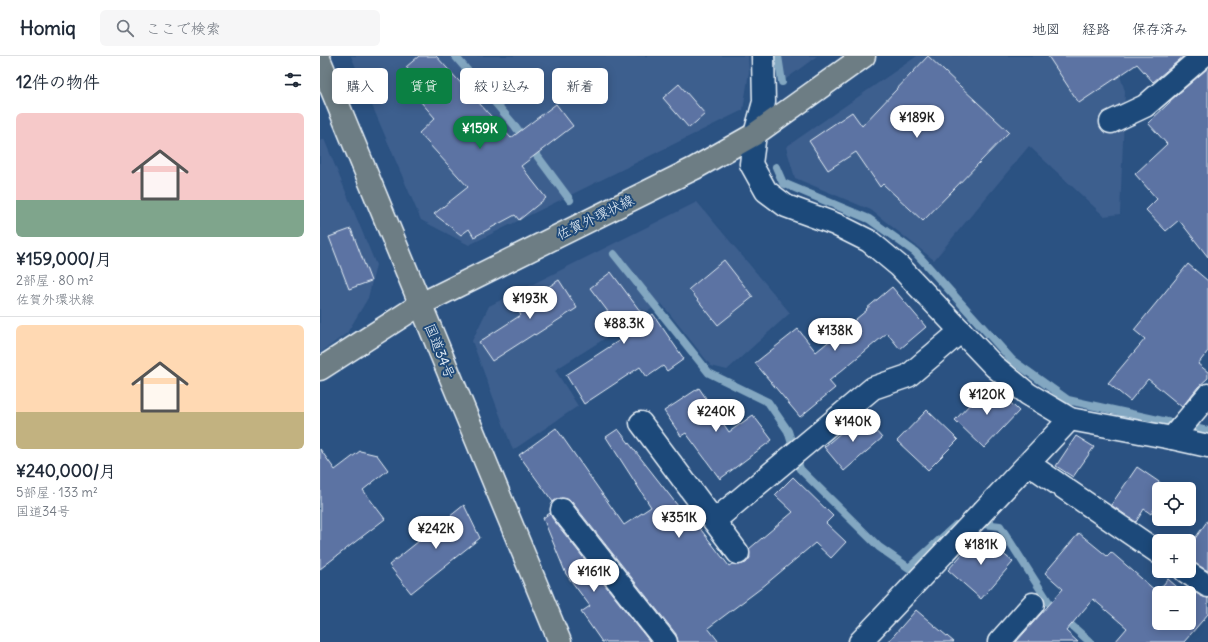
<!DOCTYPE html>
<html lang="ja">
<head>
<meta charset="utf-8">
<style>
	:root { --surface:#fff; --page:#f6f6f7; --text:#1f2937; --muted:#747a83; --line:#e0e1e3; --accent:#0b8043 }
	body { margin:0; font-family:Delius,"Klee One",sans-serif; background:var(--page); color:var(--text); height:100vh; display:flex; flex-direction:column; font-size:15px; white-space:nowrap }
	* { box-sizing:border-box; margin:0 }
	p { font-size:13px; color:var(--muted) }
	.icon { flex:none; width:22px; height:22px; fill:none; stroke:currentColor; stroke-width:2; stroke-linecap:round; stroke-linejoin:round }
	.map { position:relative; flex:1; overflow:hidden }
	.sheet { display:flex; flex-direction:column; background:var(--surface); width:320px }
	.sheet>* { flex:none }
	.banner { position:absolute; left:12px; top:12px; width:380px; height:36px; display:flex; gap:8px }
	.controls { position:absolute; left:832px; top:426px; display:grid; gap:8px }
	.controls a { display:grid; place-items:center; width:44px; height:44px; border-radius:6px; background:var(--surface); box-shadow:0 2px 10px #0003; font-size:20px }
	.price { position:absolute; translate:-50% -34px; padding:0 9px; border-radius:14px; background:#fff; color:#222; font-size:13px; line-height:26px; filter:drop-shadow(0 1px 2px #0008) }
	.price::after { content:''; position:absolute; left:50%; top:24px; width:12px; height:9px; margin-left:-6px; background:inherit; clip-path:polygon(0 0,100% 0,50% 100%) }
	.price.selected { background:var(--accent); color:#fff }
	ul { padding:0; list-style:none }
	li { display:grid; align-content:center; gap:8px; height:212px; padding:0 16px }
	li+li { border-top:1px solid var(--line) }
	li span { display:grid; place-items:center; height:124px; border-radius:6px; color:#555 }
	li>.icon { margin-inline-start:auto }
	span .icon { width:72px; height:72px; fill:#fffc; stroke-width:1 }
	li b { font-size:17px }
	h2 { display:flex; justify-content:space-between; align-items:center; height:48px; padding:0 16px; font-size:17px }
	.pill { padding:0 14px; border-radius:6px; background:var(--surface); box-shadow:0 2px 10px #0003; font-size:14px; line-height:36px }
	.pill.selected { background:var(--accent); color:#fff }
	header { display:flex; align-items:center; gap:24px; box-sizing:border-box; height:56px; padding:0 20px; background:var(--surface); border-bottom:1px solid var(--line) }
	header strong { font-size:19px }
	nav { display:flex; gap:22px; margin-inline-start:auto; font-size:14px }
	.search { width:280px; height:36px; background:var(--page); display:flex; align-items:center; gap:10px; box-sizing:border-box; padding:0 14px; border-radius:6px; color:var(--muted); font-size:15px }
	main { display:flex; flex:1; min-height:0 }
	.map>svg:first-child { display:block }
	.built { fill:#3d5f8e }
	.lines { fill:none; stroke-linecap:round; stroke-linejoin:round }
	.stream { stroke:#83a7c1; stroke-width:8 }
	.building { fill:#5c73a3; stroke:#e8f1f8 }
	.minor-casing { stroke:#e8f1f8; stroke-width:25 }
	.major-casing { stroke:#e8f1f8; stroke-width:25 }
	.highway-casing { stroke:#e8f1f8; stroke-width:25 }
	.minor { stroke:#1f4a7a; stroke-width:22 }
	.major { stroke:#6d7d84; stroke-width:22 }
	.highway { stroke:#6d7d84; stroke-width:22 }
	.labels { text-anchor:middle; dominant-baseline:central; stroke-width:4; stroke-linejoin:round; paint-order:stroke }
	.street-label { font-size:14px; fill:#e8f1f8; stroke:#1f4a7a }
</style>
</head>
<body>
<header>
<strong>Homiq</strong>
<div class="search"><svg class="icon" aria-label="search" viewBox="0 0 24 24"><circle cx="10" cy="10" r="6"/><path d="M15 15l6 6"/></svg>ここで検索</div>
<nav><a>地図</a><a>経路</a><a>保存済み</a></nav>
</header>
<main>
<section class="sheet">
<h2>12件の物件<svg class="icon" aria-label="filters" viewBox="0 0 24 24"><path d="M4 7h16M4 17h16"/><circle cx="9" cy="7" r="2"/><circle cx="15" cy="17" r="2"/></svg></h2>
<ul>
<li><span style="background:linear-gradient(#f6c9c9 70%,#7fa58c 0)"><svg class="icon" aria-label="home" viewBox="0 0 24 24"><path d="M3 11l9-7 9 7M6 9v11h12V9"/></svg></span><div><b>¥159,000/月</b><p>2部屋 · 80 m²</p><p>佐賀外環状線</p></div></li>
<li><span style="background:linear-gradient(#ffd9b3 70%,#c2b280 0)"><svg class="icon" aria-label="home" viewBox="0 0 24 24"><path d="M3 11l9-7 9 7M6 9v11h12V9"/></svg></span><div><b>¥240,000/月</b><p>5部屋 · 133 m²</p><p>国道34号</p></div></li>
</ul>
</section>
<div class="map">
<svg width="888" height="586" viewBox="0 0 888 586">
	<rect width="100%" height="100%" fill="#2b5282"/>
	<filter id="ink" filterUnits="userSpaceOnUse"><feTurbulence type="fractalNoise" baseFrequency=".025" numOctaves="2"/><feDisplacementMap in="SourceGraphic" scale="8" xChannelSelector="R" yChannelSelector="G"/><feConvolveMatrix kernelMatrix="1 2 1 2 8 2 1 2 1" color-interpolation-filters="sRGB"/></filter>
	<g filter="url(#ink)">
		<!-- built -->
		<g class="built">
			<polygon points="31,0 428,0 429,16 423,54 149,189 101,164"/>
			<polygon points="458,0 497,0 462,26"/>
			<polygon points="597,0 793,0 805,35 800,158 784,160 709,90 614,204 551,154 475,122 466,91"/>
			<polygon points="4,83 56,209 48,242 27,277 0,297 0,85"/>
			<polygon points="377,146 470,257 407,314 391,310 341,247 235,314 258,350 193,394 152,285 169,250"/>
		</g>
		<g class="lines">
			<!-- stream -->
			<g class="stream">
				<polyline points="135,0 195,70 250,144"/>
				<polyline points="458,0 462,26"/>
				<polyline points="456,111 463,127 549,163 595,196 692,304 748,344 888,375"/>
				<polyline points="294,198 389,317 448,346 468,375 480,413 559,491 589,512 636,469"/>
				<polyline points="656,467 680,470 733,553 770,586"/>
			</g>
		</g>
		<!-- building -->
		<g class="building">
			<polygon points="99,0 116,0 191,82 236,48 253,70 201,110 226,142 199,164 195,159 154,181 149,173 141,179 114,158 148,131 99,77 115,62 86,29 95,21 86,11"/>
			<polygon points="608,0 689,76 603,165 563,128 560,131 536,96 508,114 489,85 532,56 542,70"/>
			<polygon points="728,0 864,0 833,26 817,8 759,47"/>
			<polygon points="888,12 888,201 859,164 846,175 826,154 837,143 815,118 847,88 828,67 850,46 850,45"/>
			<polygon points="359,28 385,58 369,72 343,42"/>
			<polygon points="31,173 51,225 29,233 9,181"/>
			<polygon points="404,204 433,241 398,269 369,233"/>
			<polygon points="868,208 888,225 888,295 878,308 888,316 888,322 878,331 862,351 828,323 810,345 788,327 825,283 814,274"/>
			<polygon points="291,216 326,263 333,258 364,303 347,315 343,310 327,321 320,311 264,348 246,319 300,284 299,283 305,278 270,232"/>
			<polygon points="239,224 257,252 215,279 214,278 172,305 159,286 201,259 196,252"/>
			<polygon points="572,231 606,271 580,293 567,277 509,325 515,332 480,361 435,307 478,273 496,296 547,254 546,253"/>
			<polygon points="670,327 699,355 664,392 635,364"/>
			<polygon points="379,332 409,376 433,359 452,384 400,423 366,377 361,380 344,355"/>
			<polygon points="607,354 638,384 608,414 577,385"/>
			<polygon points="542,359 562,382 524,415 504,391"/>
			<polygon points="236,372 304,469 331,451 286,381 298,373 365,459 368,457 409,510 412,508 419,509 426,507 430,502 429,493 473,456 455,439 473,421 513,460 506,467 526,486 511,502 495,487 440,533 388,572 399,586 358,586 356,578 252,446 247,443 241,442 233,446 199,399"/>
			<polygon points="756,380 774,391 753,421 736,410"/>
			<polygon points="0,393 15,414 40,395 57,399 68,414 43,434 65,463 0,513"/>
			<polygon points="817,411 848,432 847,433 839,433 839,445 831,458 824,453 816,466 791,449"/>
			<polygon points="144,449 160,482 91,537 69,509"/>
			<polygon points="230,457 232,462 330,586 282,586 261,556 270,550 246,518 223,462"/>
			<polygon points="888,464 888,515 869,504 869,491"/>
			<polygon points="759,477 787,500 791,496 837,536 848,523 864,537 839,537 839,567 869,567 869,533 881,540 888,542 888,558 864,586 795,586 807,572 773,543 746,575 758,586 696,586 743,533 725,517"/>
			<polygon points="660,478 693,506 661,543 628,514"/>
			<polygon points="596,554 634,586 568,586"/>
		</g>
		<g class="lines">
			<defs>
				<g id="minor">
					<polyline points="443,0 444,46 435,78 431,108 446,135 466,150 515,168 549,185 579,210 674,310 708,338 750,363 852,382 888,390"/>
					<polyline points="791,66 825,50 883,0"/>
					<polyline points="321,367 418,497"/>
					<polyline points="852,382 888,339"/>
					<polyline points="709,408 839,497"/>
					<polyline points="242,454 346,586"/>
					<polyline points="394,465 553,332 588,320 641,275"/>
					<polyline points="865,515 888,530"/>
					<polyline points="540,586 750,363"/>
					<polyline points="679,586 713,548"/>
				</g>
				<polyline id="major" points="0,313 101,248 375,112 435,78 544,0"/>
				<polyline id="highway" points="0,5 240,586"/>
			</defs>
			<!-- minor casing -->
			<use href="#minor" class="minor-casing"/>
			<!-- major casing -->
			<use href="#major" class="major-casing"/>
			<!-- highway casing -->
			<use href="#highway" class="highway-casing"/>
			<!-- minor -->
			<use href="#minor" class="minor"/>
			<!-- major -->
			<use href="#major" class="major"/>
			<!-- highway -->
			<use href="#highway" class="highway"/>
		</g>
	</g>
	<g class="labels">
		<!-- street labels -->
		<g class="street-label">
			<text transform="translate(275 161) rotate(-26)">佐賀外環状線</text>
			<text transform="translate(120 295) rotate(68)">国道34号</text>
		</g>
	</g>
</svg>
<div class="controls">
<a><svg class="icon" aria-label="locate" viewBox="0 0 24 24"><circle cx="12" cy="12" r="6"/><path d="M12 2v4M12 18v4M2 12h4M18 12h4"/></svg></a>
<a>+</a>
<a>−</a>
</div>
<b class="price" style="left:597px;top:83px">¥189K</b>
<b class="price selected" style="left:160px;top:94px">¥159K</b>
<b class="price" style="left:210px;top:264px">¥193K</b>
<b class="price" style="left:304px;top:289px">¥88.3K</b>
<b class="price" style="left:515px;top:296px">¥138K</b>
<b class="price" style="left:667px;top:360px">¥120K</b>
<b class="price" style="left:396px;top:377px">¥240K</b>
<b class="price" style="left:533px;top:387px">¥140K</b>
<b class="price" style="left:359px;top:483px">¥351K</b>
<b class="price" style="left:116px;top:494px">¥242K</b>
<b class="price" style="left:661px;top:510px">¥181K</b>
<b class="price" style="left:274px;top:537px">¥161K</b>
<div class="banner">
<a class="pill">購入</a>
<a class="pill selected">賃貸</a>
<a class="pill">絞り込み</a>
<a class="pill">新着</a>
</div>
</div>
</main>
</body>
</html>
